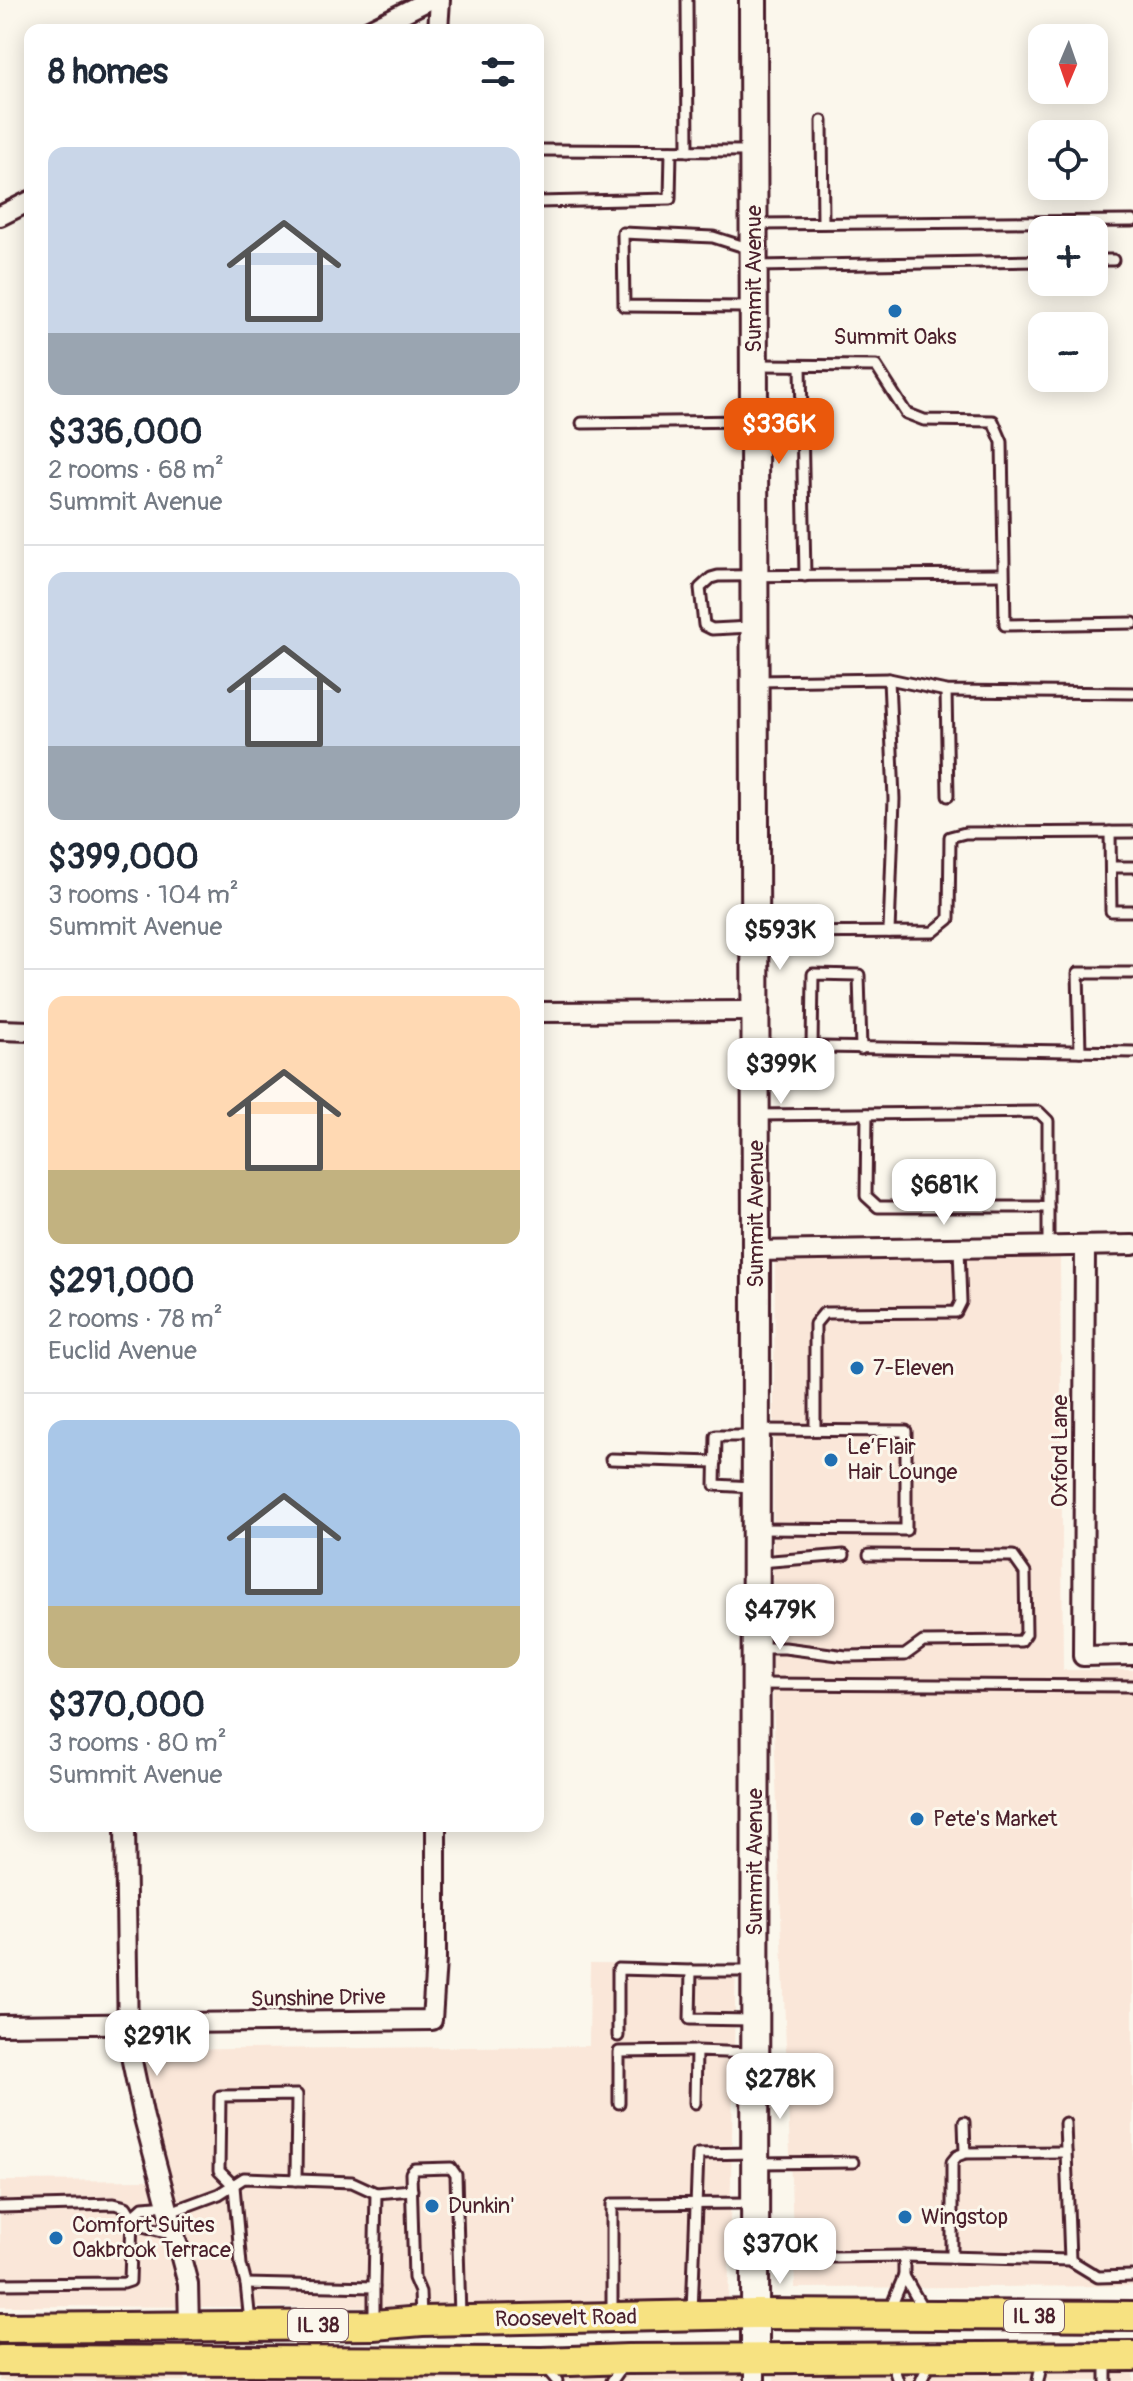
<!DOCTYPE html>
<html lang="en">
<head>
<meta charset="utf-8">
<style>
	:root { --surface:#fff; --page:#f2f2f3; --text:#1f2937; --muted:#747a83; --line:#e0e1e3; --accent:#ea580c }
	body { margin:0; font-family:Pangolin,sans-serif; background:var(--page); color:var(--text); height:100vh; display:flex; flex-direction:column; font-size:30px; white-space:nowrap }
	* { box-sizing:border-box; margin:0 }
	p { font-size:26px; color:var(--muted) }
	.icon { flex:none; width:44px; height:44px; fill:none; stroke:currentColor; stroke-width:2; stroke-linecap:round; stroke-linejoin:round }
	.map { position:relative; flex:1; overflow:hidden }
	.drawer { position:absolute; left:24px; top:24px; width:520px; height:1808px; display:flex; flex-direction:column; background:var(--surface); border-radius:16px; box-shadow:0 4px 20px #0003 }
	.drawer>* { flex:none }
	.needle { width:52px; rotate:182deg }
	.buttons { position:absolute; left:1028px; top:24px; display:grid; gap:16px }
	.buttons a { display:grid; place-items:center; width:80px; height:80px; border-radius:16px; background:var(--surface); box-shadow:0 4px 20px #0003; font-size:40px }
	.price { position:absolute; translate:-50% -68px; padding:0 18px; border-radius:16px; background:#fff; color:#222; font-size:26px; line-height:52px; filter:drop-shadow(0 2px 4px #0008) }
	.price::after { content:''; position:absolute; left:50%; top:48px; width:24px; height:18px; margin-left:-12px; background:inherit; clip-path:polygon(0 0,100% 0,50% 100%) }
	.price.active { background:var(--accent); color:#fff }
	ul { padding:0; list-style:none }
	li { display:grid; align-content:center; gap:16px; height:424px; padding:0 24px }
	li+li { border-top:2px solid var(--line) }
	li span { display:grid; place-items:center; height:248px; border-radius:16px; color:#555 }
	li>.icon { margin-inline-start:auto }
	span .icon { width:144px; height:144px; fill:#fffc; stroke-width:1 }
	li b { font-size:34px }
	h2 { display:flex; justify-content:space-between; align-items:center; height:96px; padding:0 24px; font-size:34px }
	.map>svg:first-child { display:block }
	.built { fill:#fae7d9 }
	.lines { fill:none; stroke-linecap:round; stroke-linejoin:round }
	.service-casing { stroke:#4a1f2b; stroke-width:15 }
	.minor-casing { stroke:#4a1f2b; stroke-width:24 }
	.secondary-casing { stroke:#4a1f2b; stroke-width:32 }
	.primary-casing { stroke:#4a1f2b; stroke-width:34 }
	.service { stroke:#fbf7ec; stroke-width:9 }
	.minor { stroke:#fbf7ec; stroke-width:18 }
	.secondary { stroke:#fbf7ec; stroke-width:26 }
	.primary { stroke:#f7e281; stroke-width:28 }
	.poi-dot { fill:#1f6fb2; stroke:#fbf7ec; stroke-width:3 }
	.labels { text-anchor:middle; dominant-baseline:central; stroke-width:6; stroke-linejoin:round; paint-order:stroke }
	.shield { fill:#fbf7ec; stroke:#7f6065; stroke-width:2 }
	.shield-label { font-size:20px; font-weight:bold; fill:#4a1f2b }
	.street-label { font-size:22px; fill:#4a1f2b; stroke:#fbf7ec }
	.poi-label { font-size:22px; fill:#4a1f2b; stroke:#fbf7ec; text-anchor:start }
</style>
</head>
<body>
<div class="map">
<svg width="1133" height="2381" viewBox="0 0 1133 2381">
	<rect width="100%" height="100%" fill="#fbf7ec"/>
	<filter id="ink" filterUnits="userSpaceOnUse"><feTurbulence type="fractalNoise" baseFrequency=".0125" numOctaves="2"/><feDisplacementMap in="SourceGraphic" scale="16" xChannelSelector="R" yChannelSelector="G"/><feConvolveMatrix kernelMatrix="1 2 1 2 8 2 1 2 1" color-interpolation-filters="sRGB"/></filter>
	<g filter="url(#ink)">
		<!-- built -->
		<g class="built">
			<polygon points="1060,1255 1063,1670 1133,1670 1133,2286 795,2288 772,1673 775,1261"/>
			<polygon points="590,1963 736,1964 728,2309 0,2306 0,2181 152,2180 120,2050 589,2046"/>
			<polygon points="1133,2364 1133,2381 774,2381 775,2369"/>
			<polygon points="185,2370 185,2381 0,2381 0,2373"/>
			<polygon points="742,2371 742,2381 206,2381 206,2373"/>
		</g>
		<g class="lines">
			<defs>
				<g id="service">
					<polyline points="687,0 688,151"/>
					<polyline points="822,121 823,223"/>
					<polyline points="538,150 750,151"/>
					<polyline points="538,202 670,199 671,151"/>
					<polyline points="757,224 1133,221"/>
					<polyline points="1094,260 1113,260"/>
					<polyline points="757,266 1042,261"/>
					<polyline points="750,307 624,306 623,233 713,237 751,249"/>
					<polyline points="758,365 876,366 906,413 924,420 993,421 1002,442 1005,625 1133,623"/>
					<polyline points="801,366 805,576"/>
					<polyline points="582,423 751,421"/>
					<polyline points="751,627 712,629 704,625 700,588 711,578 718,576 1003,574"/>
					<polyline points="758,681 889,679 946,691 1133,693"/>
					<polyline points="946,691 948,796"/>
					<polyline points="1110,832 1111,911 1133,911"/>
					<polyline points="1111,867 1133,867"/>
					<polyline points="889,932 894,799 889,679"/>
					<polyline points="759,933 933,932 949,919 950,837 965,833 1133,832"/>
					<polyline points="759,1046 1133,1052"/>
					<polyline points="812,1048 813,974 859,975 861,1049"/>
					<polyline points="1080,1051 1078,973 1133,973"/>
					<polyline points="867,1114 866,1196 878,1207 1048,1207"/>
					<polyline points="756,1115 1039,1112 1048,1121 1048,1246"/>
					<polyline points="815,1430 815,1324 824,1313 956,1312 961,1302 959,1248"/>
					<polyline points="611,1459 716,1462"/>
					<polyline points="753,1487 715,1485 716,1436 755,1436"/>
					<polyline points="758,1529 906,1530 906,1431 759,1430"/>
					<polyline points="760,1562 844,1555"/>
					<polyline points="759,1648 785,1648 846,1656 905,1655 923,1642 1021,1641 1026,1634 1025,1573 1013,1556 869,1555"/>
					<polyline points="756,1684 1133,1686"/>
					<polyline points="752,2020 690,2019 691,1971 754,1971"/>
					<polyline points="618,2036 618,1969 691,1971"/>
					<polyline points="619,2103 619,2052 696,2051"/>
					<polyline points="695,2103 696,2051 752,2053"/>
					<polyline points="964,2122 965,2153"/>
					<polyline points="1065,2123 1070,2260"/>
					<polyline points="758,2163 853,2162"/>
					<polyline points="168,2205 143,2207 132,2217 143,2226 173,2234"/>
					<polyline points="0,2207 114,2204 126,2207 132,2217 130,2281 124,2283 0,2284"/>
					<polyline points="170,2212 219,2194 244,2178 352,2182 376,2193 412,2190"/>
					<polyline points="904,2256 1070,2260 1098,2277 1133,2276"/>
					<polyline points="952,2257 952,2162 957,2156 965,2153 1066,2152"/>
					<polyline points="759,2258 904,2256 904,2276"/>
					<polyline points="246,2284 374,2287 374,2323"/>
					<polyline points="374,2287 376,2193"/>
					<polyline points="692,2312 698,2154 753,2153"/>
					<polyline points="889,2312 904,2276 923,2309"/>
					<polyline points="612,2314 612,2204 752,2203"/>
					<polyline points="421,2318 420,2292 414,2278 411,2173 415,2169 451,2168 456,2175 460,2317"/>
					<polyline points="250,2322 246,2284 241,2265 234,2186 219,2171 220,2096 297,2095 296,2180"/>
					<polyline points="891,2360 898,2381"/>
					<polyline points="1106,2360 1106,2381"/>
					<polyline points="546,2368 557,2381"/>
					<polyline points="612,2381 624,2364"/>
					<polyline points="921,2381 930,2362"/>
					<polyline points="1038,2381 1042,2361"/>
				</g>
				<g id="minor">
					<polyline points="369,30 429,0"/>
					<polyline points="438,30 440,0"/>
					<polyline points="0,216 30,201"/>
					<polyline points="538,1012 755,1011"/>
					<polyline points="0,1030 30,1031"/>
					<polyline points="1085,1246 1083,1656 1133,1655"/>
					<polyline points="756,1251 1133,1245"/>
					<polyline points="125,1826 128,2042 144,2118 188,2284 189,2326"/>
					<polyline points="0,2025 432,2020 436,1960 436,1826"/>
					<polyline points="755,2358 755,2381"/>
				</g>
				<polyline id="secondary" points="753,0 756,1251 755,2358"/>
				<g id="primary">
					<polyline points="0,2328 374,2325 422,2321 755,2314 1133,2316"/>
					<polyline points="0,2360 542,2362 628,2359 1133,2356"/>
				</g>
			</defs>
			<!-- service casing -->
			<use href="#service" class="service-casing"/>
			<!-- minor casing -->
			<use href="#minor" class="minor-casing"/>
			<!-- secondary casing -->
			<use href="#secondary" class="secondary-casing"/>
			<!-- primary casing -->
			<use href="#primary" class="primary-casing"/>
			<!-- service -->
			<use href="#service" class="service"/>
			<!-- minor -->
			<use href="#minor" class="minor"/>
			<!-- secondary -->
			<use href="#secondary" class="secondary"/>
			<!-- primary -->
			<use href="#primary" class="primary"/>
		</g>
	</g>
	<!-- markers -->
	<g class="poi-dot">
		<circle cx="895" cy="311" r="8"/>
		<circle cx="857" cy="1368" r="8"/>
		<circle cx="831" cy="1460" r="8"/>
		<circle cx="917" cy="1819" r="8"/>
		<circle cx="432" cy="2206" r="8"/>
		<circle cx="905" cy="2217" r="8"/>
		<circle cx="56" cy="2238" r="8"/>
	</g>
	<g class="labels">
		<!-- shield labels -->
		<g class="shield">
			<rect x="1004" y="2300" width="60" height="32" rx="6"/>
			<rect x="288" y="2309" width="60" height="32" rx="6"/>
		</g>
		<g class="shield-label">
			<text x="1034" y="2316">IL 38</text>
			<text x="318" y="2325">IL 38</text>
		</g>
		<!-- street labels -->
		<g class="street-label">
			<text transform="translate(754 279) rotate(-90)">Summit Avenue</text>
			<text transform="translate(756 1214) rotate(-90)">Summit Avenue</text>
			<text transform="translate(1060 1451) rotate(-90)">Oxford Lane</text>
			<text transform="translate(755 1862) rotate(-90)">Summit Avenue</text>
			<text transform="translate(318 1998) rotate(-1)">Sunshine Drive</text>
			<text transform="translate(566 2318) rotate(-1)">Roosevelt Road</text>
		</g>
		<!-- poi labels -->
		<g class="poi-label">
			<text x="895" y="337" text-anchor="middle">Summit Oaks</text>
			<text x="873" y="1368">7-Eleven</text>
			<text x="847" y="1447">Le’Flair<tspan x="847" dy="25">Hair Lounge</tspan></text>
			<text x="933" y="1819">Pete's Market</text>
			<text x="448" y="2206">Dunkin'</text>
			<text x="921" y="2217">Wingstop</text>
			<text x="72" y="2225">Comfort Suites<tspan x="72" dy="25">Oakbrook Terrace</tspan></text>
		</g>
	</g>
</svg>
<div class="buttons">
<a><svg class="needle" viewBox="-14 -14 28 28"><path d="M0-13l5 13h-10z" fill="#e53935"/><path d="M0 13l5-13h-10z" fill="#747a83"/></svg></a>
<a><svg class="icon" aria-label="locate" viewBox="0 0 24 24"><circle cx="12" cy="12" r="6"/><path d="M12 2v4M12 18v4M2 12h4M18 12h4"/></svg></a>
<a>+</a>
<a>−</a>
</div>
<b class="price active" style="left:779px;top:466px">$336K</b>
<b class="price" style="left:780px;top:972px">$593K</b>
<b class="price" style="left:781px;top:1106px">$399K</b>
<b class="price" style="left:944px;top:1227px">$681K</b>
<b class="price" style="left:780px;top:1652px">$479K</b>
<b class="price" style="left:157px;top:2078px">$291K</b>
<b class="price" style="left:780px;top:2121px">$278K</b>
<b class="price" style="left:780px;top:2286px">$370K</b>
<section class="drawer">
<h2>8 homes<svg class="icon" aria-label="filters" viewBox="0 0 24 24"><path d="M4 7h16M4 17h16"/><circle cx="9" cy="7" r="2"/><circle cx="15" cy="17" r="2"/></svg></h2>
<ul>
<li><span style="background:linear-gradient(#c9d6e8 75%,#9aa5b1 0)"><svg class="icon" aria-label="home" viewBox="0 0 24 24"><path d="M3 11l9-7 9 7M6 9v11h12V9"/></svg></span><div><b>$336,000</b><p>2 rooms · 68 m²</p><p>Summit Avenue</p></div></li>
<li><span style="background:linear-gradient(#c9d6e8 70%,#9aa5b1 0)"><svg class="icon" aria-label="home" viewBox="0 0 24 24"><path d="M3 11l9-7 9 7M6 9v11h12V9"/></svg></span><div><b>$399,000</b><p>3 rooms · 104 m²</p><p>Summit Avenue</p></div></li>
<li><span style="background:linear-gradient(#ffd9b3 70%,#c2b280 0)"><svg class="icon" aria-label="home" viewBox="0 0 24 24"><path d="M3 11l9-7 9 7M6 9v11h12V9"/></svg></span><div><b>$291,000</b><p>2 rooms · 78 m²</p><p>Euclid Avenue</p></div></li>
<li><span style="background:linear-gradient(#a9c7e8 75%,#c2b280 0)"><svg class="icon" aria-label="home" viewBox="0 0 24 24"><path d="M3 11l9-7 9 7M6 9v11h12V9"/></svg></span><div><b>$370,000</b><p>3 rooms · 80 m²</p><p>Summit Avenue</p></div></li>
</ul>
</section>
</div>
</body>
</html>
